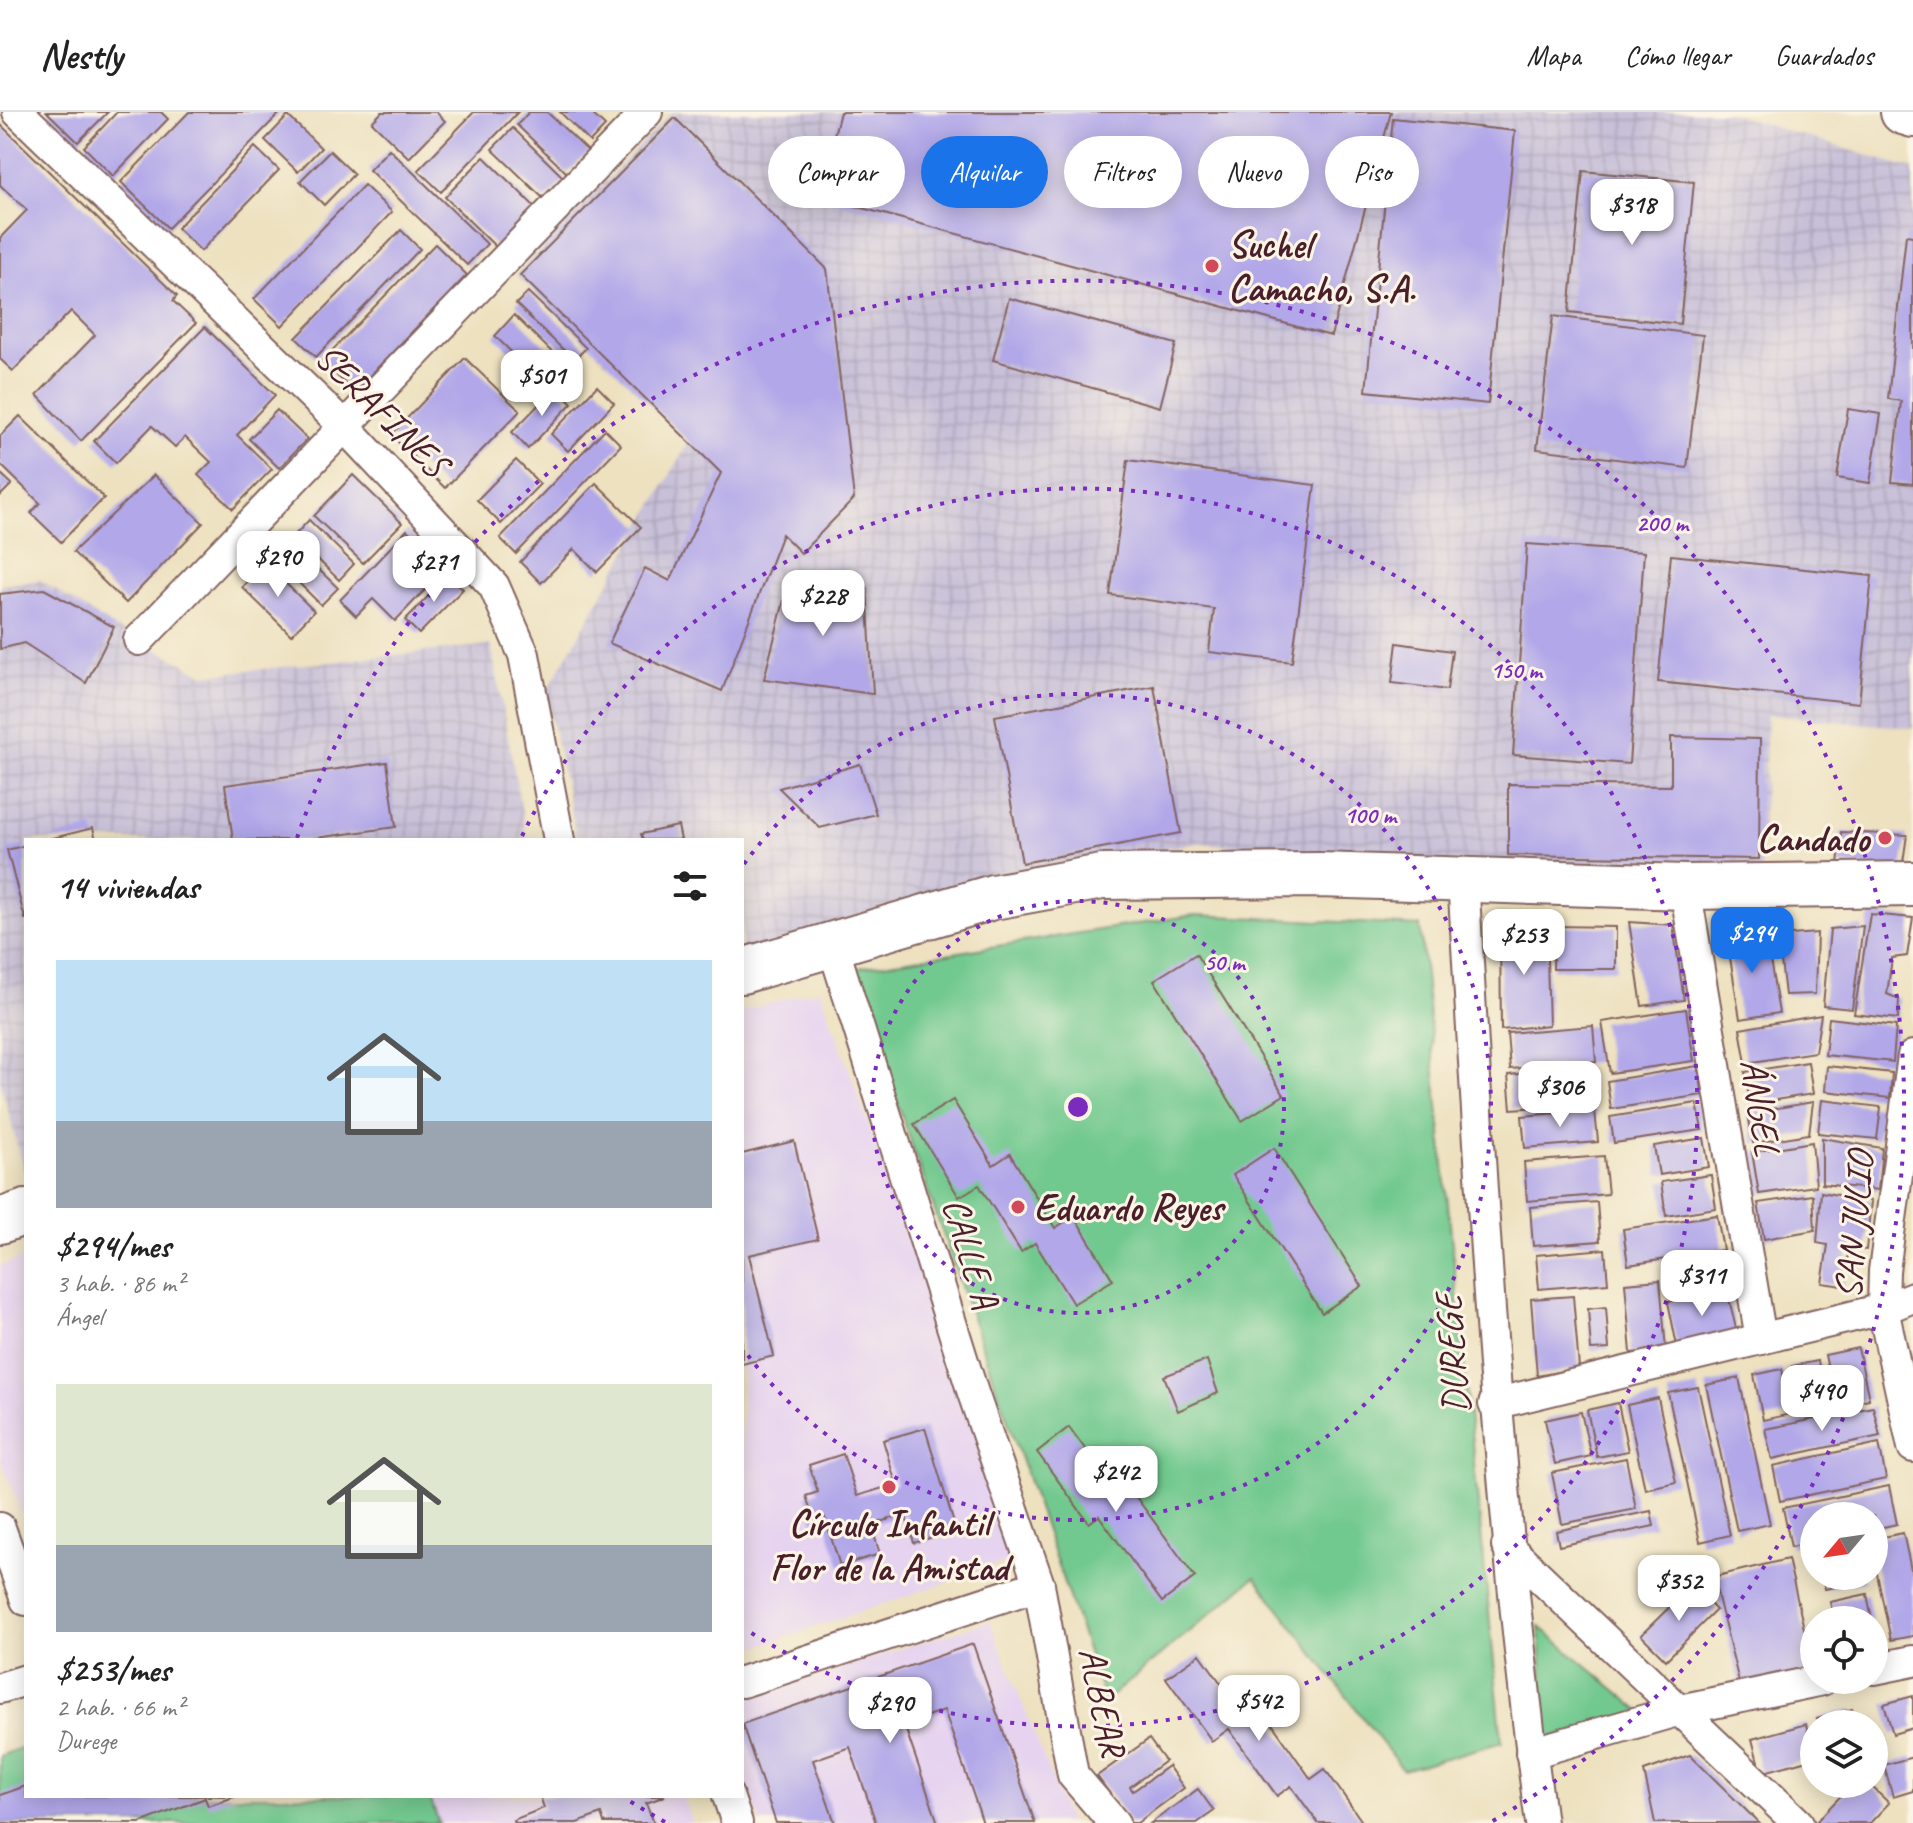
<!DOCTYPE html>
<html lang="es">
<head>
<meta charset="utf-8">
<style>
	:root { --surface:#fff; --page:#f2f2f2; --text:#222; --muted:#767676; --line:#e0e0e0; --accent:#1a73e8 }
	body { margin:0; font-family:Caveat,sans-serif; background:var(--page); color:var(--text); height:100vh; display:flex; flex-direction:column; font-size:30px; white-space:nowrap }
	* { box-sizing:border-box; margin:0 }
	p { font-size:26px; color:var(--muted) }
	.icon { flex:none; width:44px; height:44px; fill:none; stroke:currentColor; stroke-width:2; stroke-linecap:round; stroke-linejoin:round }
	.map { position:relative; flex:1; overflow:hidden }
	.drawer { position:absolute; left:24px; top:726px; width:720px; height:960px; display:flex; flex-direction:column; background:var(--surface); border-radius:0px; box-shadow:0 4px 20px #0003 }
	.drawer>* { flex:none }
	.hud { position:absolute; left:768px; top:24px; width:760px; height:72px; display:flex; gap:16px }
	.needle { width:52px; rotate:241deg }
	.buttons { position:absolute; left:1800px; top:1390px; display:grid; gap:16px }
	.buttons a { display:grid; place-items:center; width:88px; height:88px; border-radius:50%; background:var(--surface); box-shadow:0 4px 20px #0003; font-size:40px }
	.price { position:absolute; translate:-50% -68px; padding:0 18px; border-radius:16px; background:#fff; color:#222; font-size:26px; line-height:52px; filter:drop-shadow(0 2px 4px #0008) }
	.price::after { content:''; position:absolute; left:50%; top:48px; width:24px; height:18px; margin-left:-12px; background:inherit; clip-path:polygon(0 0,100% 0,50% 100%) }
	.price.current { background:var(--accent); color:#fff }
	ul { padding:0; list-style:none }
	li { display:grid; align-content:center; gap:16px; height:424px; padding:0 32px }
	li span { display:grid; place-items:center; height:248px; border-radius:0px; color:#555 }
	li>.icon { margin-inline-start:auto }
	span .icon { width:144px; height:144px; fill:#fffc; stroke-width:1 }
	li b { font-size:34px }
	h2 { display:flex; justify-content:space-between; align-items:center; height:96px; padding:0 32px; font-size:34px }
	.chip { padding:0 28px; border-radius:36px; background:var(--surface); box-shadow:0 4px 20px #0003; font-size:28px; line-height:72px }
	.chip.current { background:var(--accent); color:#fff }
	header { display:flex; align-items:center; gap:48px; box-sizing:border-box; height:112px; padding:0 40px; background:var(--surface); border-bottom:2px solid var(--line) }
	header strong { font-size:38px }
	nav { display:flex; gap:44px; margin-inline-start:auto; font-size:28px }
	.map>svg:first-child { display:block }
	.built { fill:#e6d3f0 }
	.industrial { fill:url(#industrial-grid) }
	.grass { fill:#72c98f; stroke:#5e745d; stroke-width:2 }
	.building { fill:#b1a7e9 }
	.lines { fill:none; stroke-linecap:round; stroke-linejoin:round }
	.street-casing { stroke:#83635f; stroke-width:34 }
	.secondary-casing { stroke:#83635f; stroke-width:48 }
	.primary-casing { stroke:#83635f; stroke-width:48 }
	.street { stroke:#fff; stroke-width:30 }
	.secondary { stroke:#fff; stroke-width:44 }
	.primary { stroke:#fff; stroke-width:44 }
	.ring { fill:none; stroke:#7b2cbf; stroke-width:4; stroke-dasharray:4 8 }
	.poi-dot { fill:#d1495b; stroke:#fcf5e5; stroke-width:3 }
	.labels { text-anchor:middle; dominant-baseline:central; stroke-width:6; stroke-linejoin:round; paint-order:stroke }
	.poi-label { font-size:38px; font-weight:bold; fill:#4a1f2b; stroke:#fcf5e5; text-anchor:start }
	.street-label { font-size:38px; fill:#4a1f2b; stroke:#fcf5e5 }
	.centre { fill:#7b2cbf; stroke:#fcf5e5; stroke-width:4 }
	.ring-label { font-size:24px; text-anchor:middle; font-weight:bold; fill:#7b2cbf; stroke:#fcf5e5; stroke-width:6; stroke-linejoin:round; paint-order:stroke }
</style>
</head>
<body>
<header>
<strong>Nestly</strong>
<nav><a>Mapa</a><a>Cómo llegar</a><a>Guardados</a></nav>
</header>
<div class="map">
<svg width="1913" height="1711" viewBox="0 0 1913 1711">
	<defs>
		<pattern id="industrial-grid" width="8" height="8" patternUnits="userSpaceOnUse" patternTransform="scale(2)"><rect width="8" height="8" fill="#c8c0d8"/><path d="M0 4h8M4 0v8" fill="none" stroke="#ada5ba"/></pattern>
	</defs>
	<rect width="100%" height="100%" fill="#fcf5e5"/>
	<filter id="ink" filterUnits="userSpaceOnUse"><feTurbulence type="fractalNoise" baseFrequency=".0125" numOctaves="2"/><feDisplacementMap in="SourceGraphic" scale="16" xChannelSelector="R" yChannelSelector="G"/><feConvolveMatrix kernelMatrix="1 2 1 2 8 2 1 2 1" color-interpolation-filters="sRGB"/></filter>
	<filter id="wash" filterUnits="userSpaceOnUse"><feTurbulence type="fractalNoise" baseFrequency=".006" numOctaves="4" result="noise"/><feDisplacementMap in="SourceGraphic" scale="32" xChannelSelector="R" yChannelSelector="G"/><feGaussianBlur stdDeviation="1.8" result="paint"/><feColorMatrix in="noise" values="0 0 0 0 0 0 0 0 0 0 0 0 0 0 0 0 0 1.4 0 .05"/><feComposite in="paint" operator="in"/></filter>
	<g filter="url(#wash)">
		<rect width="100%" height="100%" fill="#ede1c0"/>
		<!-- built -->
		<g class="built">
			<polygon points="820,877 950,1240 1018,1446 742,1540 742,899"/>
			<polygon points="26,1145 26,1412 0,1346 0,1154"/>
			<polygon points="990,1509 1069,1711 761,1711 742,1657 742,1586"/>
			<polygon points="429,1684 682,1684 692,1711 439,1711"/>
		</g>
		<!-- industrial -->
		<g class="industrial">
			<polygon points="672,0 1725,0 1913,57 1913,616 1767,603 1761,760 1391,747 1199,731 986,762 742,841 742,728 577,728 546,581 689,330 516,163"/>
			<polygon points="40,468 114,515 205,563 491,533 527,728 26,728 26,1066 0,968 0,473"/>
		</g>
		<!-- grass -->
		<g class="grass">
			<polygon points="1195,803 1420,814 1502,1630 1403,1658 1255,1465 1105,1589 851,857"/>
			<polygon points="1539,1514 1644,1602 1547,1626"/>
			<polygon points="26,1634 26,1684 429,1684 439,1711 0,1711 0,1644"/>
		</g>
		<g id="blocks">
			<!-- building -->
			<g class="building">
				<polygon points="47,0 108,0 78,30"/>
				<polygon points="117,0 161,0 168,7 113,64 84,35"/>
				<polygon points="189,0 281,0 168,116 121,70"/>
				<polygon points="382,0 436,0 445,9 409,46 372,10"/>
				<polygon points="474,0 518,0 441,80 418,58"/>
				<polygon points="529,0 547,0 589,40 567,61 517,13"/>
				<polygon points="560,0 590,0 605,14 590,30"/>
				<polygon points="840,0 1391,0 1331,224 818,84"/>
				<polygon points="288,4 321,36 298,60 265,28"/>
				<polygon points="675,6 827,157 854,387 801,441 782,422 722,579 609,531 645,456 670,469 721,361 520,163"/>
				<polygon points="1393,6 1515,19 1488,292 1366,279"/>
				<polygon points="0,12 177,184 173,189 196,211 81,329 37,283 95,223 71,199 13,259 0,247 0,126 27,98 0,73"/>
				<polygon points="513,16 565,67 545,88 492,37"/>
				<polygon points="255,35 279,58 201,139 177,116"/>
				<polygon points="389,37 487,132 467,153 369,58"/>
				<polygon points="330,39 354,62 324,93 300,69"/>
				<polygon points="484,45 535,95 496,135 445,85"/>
				<polygon points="1583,59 1694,70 1680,212 1569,200"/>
				<polygon points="364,73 392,100 282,214 254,187"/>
				<polygon points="401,118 420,137 316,245 296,226"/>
				<polygon points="1906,123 1913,124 1913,372 1892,370 1901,289 1888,287"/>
				<polygon points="435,132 467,163 354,280 322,249"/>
				<polygon points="528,180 586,236 574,248 516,192"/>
				<polygon points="1009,186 1176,232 1160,295 993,248"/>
				<polygon points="514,203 564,252 544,272 495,224"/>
				<polygon points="1553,204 1703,223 1687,356 1537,337"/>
				<polygon points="205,215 275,283 237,323 272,357 233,397 198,363 211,350 185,325 175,335 152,314 116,351 94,329"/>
				<polygon points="465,246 520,299 445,376 391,323"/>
				<polygon points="597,274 614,291 568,339 551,322"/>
				<polygon points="556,275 572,291 528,337 512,320"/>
				<polygon points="1848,297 1881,302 1870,371 1837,366"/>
				<polygon points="277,298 307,327 279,356 249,327"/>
				<polygon points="20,304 104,386 61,430 31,401 40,391 0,352 0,324"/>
				<polygon points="605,317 621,333 516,442 500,426"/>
				<polygon points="516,348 540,372 501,412 477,388"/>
				<polygon points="1128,348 1315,373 1292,550 1209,540 1214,497 1110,483"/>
				<polygon points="0,361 12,372 0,384"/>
				<polygon points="154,363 203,411 126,491 73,440"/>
				<polygon points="353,363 402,411 363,451 314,404"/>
				<polygon points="596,371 641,415 597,460 574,437 541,471 520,450"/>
				<polygon points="309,408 354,452 339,468 294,424"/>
				<polygon points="407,418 446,456 395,509 373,487 356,504 340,488"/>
				<polygon points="288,428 338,476 321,493 272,444"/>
				<polygon points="1527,432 1644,440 1629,652 1513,643"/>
				<polygon points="1671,443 1872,464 1859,591 1658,570"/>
				<polygon points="265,451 314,499 291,523 242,475"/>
				<polygon points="449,463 463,477 419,522 405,508"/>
				<polygon points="789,469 867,475 873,582 764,567"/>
				<polygon points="44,477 114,515 86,571 24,531 0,537 0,482"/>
				<polygon points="1397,531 1452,539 1447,578 1392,571"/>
				<polygon points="1154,574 1181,721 1022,751 995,604"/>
				<polygon points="1671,625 1760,627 1759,747 1508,743 1508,672 1671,674"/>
				<polygon points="387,650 396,715 302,728 233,728 225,673"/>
				<polygon points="860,652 876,702 820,716 779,676"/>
				<polygon points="678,714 681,728 643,728 641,722"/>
				<polygon points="93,716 96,728 49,728 49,727"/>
				<polygon points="1841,720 1907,723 1902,757 1838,753"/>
				<polygon points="26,733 26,807 25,807 7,738"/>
				<polygon points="1870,802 1913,806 1907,844 1892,846 1887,882 1899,887 1898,907 1854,902"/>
				<polygon points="1629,810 1673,813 1684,888 1642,894"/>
				<polygon points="1500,814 1546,814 1549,913 1501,918"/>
				<polygon points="1554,814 1616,815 1616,857 1553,857"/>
				<polygon points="1863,814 1852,897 1823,894 1830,817"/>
				<polygon points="1726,821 1766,824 1779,901 1740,907"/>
				<polygon points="1817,821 1815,882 1785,883 1778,824"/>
				<polygon points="1196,842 1284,983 1242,1009 1154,868"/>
				<polygon points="1686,897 1694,949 1610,961 1602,910"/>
				<polygon points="1821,903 1815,940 1746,951 1740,917"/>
				<polygon points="1829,906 1896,914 1893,950 1825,943"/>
				<polygon points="1593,914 1596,950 1510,957 1507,921"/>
				<polygon points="1808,950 1813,982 1750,992 1745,960"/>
				<polygon points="1698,954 1703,983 1611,997 1607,969"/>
				<polygon points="1827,954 1892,961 1890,986 1825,979"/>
				<polygon points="1567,958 1570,993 1511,997 1508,963"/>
				<polygon points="953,988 993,1053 1010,1042 1055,1116 1074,1104 1113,1168 1073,1192 1035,1131 1021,1140 979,1073 959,1085 914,1012"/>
				<polygon points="1822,988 1881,995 1877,1027 1818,1021"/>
				<polygon points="1813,990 1809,1022 1753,1031 1748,1001"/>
				<polygon points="1697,991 1702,1018 1614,1031 1610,1005"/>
				<polygon points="1595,998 1598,1030 1525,1036 1522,1004"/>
				<polygon points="1704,1026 1709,1055 1659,1063 1654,1034"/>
				<polygon points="1822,1026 1882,1036 1878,1078 1822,1072"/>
				<polygon points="794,1029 818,1127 749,1143 774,1244 742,1252 742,1042"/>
				<polygon points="1812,1030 1816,1074 1759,1082 1752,1040"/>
				<polygon points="1274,1036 1362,1174 1322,1201 1233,1063"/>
				<polygon points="1604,1044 1608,1082 1527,1089 1524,1050"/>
				<polygon points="1711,1063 1716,1096 1666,1104 1661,1070"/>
				<polygon points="1821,1080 1871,1089 1866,1138 1849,1136 1843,1174 1822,1171 1828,1133 1817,1131"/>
				<polygon points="1813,1083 1815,1118 1764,1127 1758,1091"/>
				<polygon points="1597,1090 1600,1129 1533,1134 1530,1095"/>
				<polygon points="1717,1103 1723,1138 1628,1153 1623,1117"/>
				<polygon points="1605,1137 1608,1171 1539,1177 1536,1143"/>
				<polygon points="1723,1142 1729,1176 1669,1185 1664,1151"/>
				<polygon points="1660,1168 1666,1238 1631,1241 1625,1171"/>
				<polygon points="1727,1178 1737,1221 1677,1234 1668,1190"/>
				<polygon points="1573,1184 1579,1256 1537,1264 1531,1187"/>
				<polygon points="1606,1195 1609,1237 1591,1238 1588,1197"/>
				<polygon points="1858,1236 1869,1287 1836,1294 1825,1243"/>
				<polygon points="1207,1248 1218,1281 1178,1299 1164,1264"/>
				<polygon points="1818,1249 1828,1295 1802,1301 1792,1254"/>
				<polygon points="1782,1257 1791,1302 1763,1308 1754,1263"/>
				<polygon points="1739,1266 1770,1412 1737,1419 1706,1273"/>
				<polygon points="1698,1275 1730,1423 1700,1430 1668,1281"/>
				<polygon points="1658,1286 1676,1370 1645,1377 1627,1293"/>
				<polygon points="1618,1291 1628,1339 1597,1345 1587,1298"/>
				<polygon points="1873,1295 1880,1324 1772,1347 1765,1317"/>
				<polygon points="1581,1300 1591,1344 1555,1352 1545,1308"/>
				<polygon points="1069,1315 1120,1384 1130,1377 1195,1465 1162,1490 1099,1404 1089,1411 1037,1340"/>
				<polygon points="925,1316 956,1418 914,1431 905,1402 871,1413 880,1442 840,1454 825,1406 814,1409 806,1384 818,1380 809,1353 843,1342 857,1384 896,1372 883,1328"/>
				<polygon points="1879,1331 1886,1367 1780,1389 1773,1354"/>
				<polygon points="1626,1346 1636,1397 1562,1412 1552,1361"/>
				<polygon points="1889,1374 1897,1412 1874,1417 1874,1404 1814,1404 1814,1430 1791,1435 1783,1396"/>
				<polygon points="1651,1399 1654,1414 1559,1434 1556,1419"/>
				<polygon points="1903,1421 1913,1467 1913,1524 1891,1528 1874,1448 1874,1427"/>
				<polygon points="1788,1447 1814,1560 1741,1578 1713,1465"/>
				<polygon points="1822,1464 1863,1464 1864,1469 1825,1477"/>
				<polygon points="1692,1473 1716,1498 1666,1548 1641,1523"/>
				<polygon points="1867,1482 1872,1508 1834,1508 1830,1490"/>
				<polygon points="973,1532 1035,1711 983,1711 944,1598 904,1612 938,1711 876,1711 850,1635 813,1648 835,1711 776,1711 742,1612"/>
				<polygon points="1200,1542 1248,1609 1263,1599 1311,1667 1325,1657 1363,1711 1318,1711 1291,1674 1277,1684 1229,1617 1212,1629 1166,1566"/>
				<polygon points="1913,1584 1913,1616 1893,1622 1884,1592"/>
				<polygon points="1852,1597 1856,1612 1819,1612 1817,1607"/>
				<polygon points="1806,1612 1814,1646 1761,1661 1752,1627"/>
				<polygon points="1149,1627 1165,1649 1130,1675 1133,1679 1168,1654 1184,1676 1137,1711 1131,1711 1097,1664"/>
				<polygon points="1690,1643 1759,1711 1655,1711 1644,1659"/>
				<polygon points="1913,1645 1913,1679 1893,1685 1884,1653"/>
				<polygon points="1852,1672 1869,1672 1889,1691 1870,1711 1815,1711"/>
				<polygon points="26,1674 26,1684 237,1684 208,1694 205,1686 140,1711 0,1711 0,1683"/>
				<polygon points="1198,1677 1214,1699 1197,1711 1151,1711"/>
				<polygon points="540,1684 665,1684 646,1691 654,1711 604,1711 601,1702 577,1711 514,1711 513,1708 544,1696"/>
			</g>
		</g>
	</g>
	<g filter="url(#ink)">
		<use href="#blocks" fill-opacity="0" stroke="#83635f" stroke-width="2"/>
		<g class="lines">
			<defs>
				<g id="street">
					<polyline points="18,0 344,314 494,474 524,543 559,728"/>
					<polyline points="139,528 647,0"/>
					<path d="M1463,766C1482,1082 1498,1397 1541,1711"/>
					<polyline points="1685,775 1761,1227"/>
					<polyline points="832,831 973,1281 1039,1473 1073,1663 1114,1711"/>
					<polyline points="1913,944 1884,1159 1883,1197 1913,1335"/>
					<polyline points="1494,1292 1883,1197 1913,1185"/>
					<polyline points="0,1416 26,1488"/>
					<polyline points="1507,1434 1798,1711"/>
					<polyline points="1874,1557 1913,1549"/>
					<polyline points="742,1570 1039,1473"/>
					<polyline points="0,1576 26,1568"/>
					<polyline points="1531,1641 1680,1598 1822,1568"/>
					<polyline points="728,1684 737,1711"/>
				</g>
				<g id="secondary">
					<polyline points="742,859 993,785 1102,765 1319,763 1685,775 1913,772"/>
					<polyline points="0,1109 26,1100"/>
				</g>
				<polyline id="primary" points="1903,0 1913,3"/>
			</defs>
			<!-- street casing -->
			<use href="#street" class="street-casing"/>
			<!-- secondary casing -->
			<use href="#secondary" class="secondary-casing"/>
			<!-- primary casing -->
			<use href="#primary" class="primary-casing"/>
			<!-- street -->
			<use href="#street" class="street"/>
			<!-- secondary -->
			<use href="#secondary" class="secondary"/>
			<!-- primary -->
			<use href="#primary" class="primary"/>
		</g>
	</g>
	<!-- distance rings -->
	<g class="ring">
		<circle cx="1078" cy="995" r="206"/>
		<path d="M744 752A413 413 0 1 1 744 1238"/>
		<path d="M522 724A619 619 0 1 1 745 1517"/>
		<path d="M665 1710A826 826 0 0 1 628 1688M297 726A826 826 0 1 1 1491 1710"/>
	</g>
	<!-- markers -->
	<g class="poi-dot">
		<circle cx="1212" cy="154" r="8"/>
		<circle cx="1885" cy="726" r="8"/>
		<circle cx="1018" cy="1095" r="8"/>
		<circle cx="889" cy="1375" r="8"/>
	</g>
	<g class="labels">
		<!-- poi labels -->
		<g class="poi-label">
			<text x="1228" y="132">Suchel<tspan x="1228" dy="44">Camacho, S.A.</tspan></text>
			<text x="1869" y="726" text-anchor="end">Candado</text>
			<text x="1034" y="1095">Eduardo Reyes</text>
			<text x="889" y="1411" text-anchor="middle">Círculo Infantil<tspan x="889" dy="44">Flor de la Amistad</tspan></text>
		</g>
		<!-- street labels -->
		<g class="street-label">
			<text transform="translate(382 298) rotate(45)">SERAFINES</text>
			<text transform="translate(1761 995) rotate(81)">ÁNGEL</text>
			<text transform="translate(1854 1113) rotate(-85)">SAN JULIO</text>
			<text transform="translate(971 1141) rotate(73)">CALLE A</text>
			<text transform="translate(1452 1242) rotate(-94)">DUREGE</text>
			<text transform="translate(1103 1590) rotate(78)">ALBEAR</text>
		</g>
	</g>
	<circle cx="1078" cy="995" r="12" class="centre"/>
	<g class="ring-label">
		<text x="1662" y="419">200 m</text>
		<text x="1516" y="566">150 m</text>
		<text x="1370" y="711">100 m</text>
		<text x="1224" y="858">50 m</text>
	</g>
</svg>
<div class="buttons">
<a><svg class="needle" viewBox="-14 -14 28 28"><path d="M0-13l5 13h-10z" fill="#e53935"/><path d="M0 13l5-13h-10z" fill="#767676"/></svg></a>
<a><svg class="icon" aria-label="locate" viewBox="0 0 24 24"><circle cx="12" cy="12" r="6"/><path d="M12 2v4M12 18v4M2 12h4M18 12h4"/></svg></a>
<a><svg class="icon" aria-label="layers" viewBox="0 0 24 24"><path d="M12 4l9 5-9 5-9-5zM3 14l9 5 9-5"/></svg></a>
</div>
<b class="price" style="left:1632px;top:135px">$318</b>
<b class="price" style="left:542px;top:306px">$501</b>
<b class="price" style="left:278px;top:487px">$290</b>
<b class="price" style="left:434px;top:492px">$271</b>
<b class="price" style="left:823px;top:526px">$228</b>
<b class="price current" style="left:1752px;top:863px">$294</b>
<b class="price" style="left:1524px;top:865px">$253</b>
<b class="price" style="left:1560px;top:1017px">$306</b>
<b class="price" style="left:1702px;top:1206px">$311</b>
<b class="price" style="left:1822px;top:1321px">$490</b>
<b class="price" style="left:1116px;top:1402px">$242</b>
<b class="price" style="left:1679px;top:1511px">$352</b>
<b class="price" style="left:1259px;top:1631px">$542</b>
<b class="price" style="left:890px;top:1633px">$290</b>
<div class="hud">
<a class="chip">Comprar</a>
<a class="chip current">Alquilar</a>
<a class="chip">Filtros</a>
<a class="chip">Nuevo</a>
<a class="chip">Piso</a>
</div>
<section class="drawer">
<h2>14 viviendas<svg class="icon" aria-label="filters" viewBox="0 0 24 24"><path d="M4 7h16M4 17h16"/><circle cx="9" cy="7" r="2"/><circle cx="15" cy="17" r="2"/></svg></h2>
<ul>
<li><span style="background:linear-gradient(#bfe0f5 65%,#9aa5b1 0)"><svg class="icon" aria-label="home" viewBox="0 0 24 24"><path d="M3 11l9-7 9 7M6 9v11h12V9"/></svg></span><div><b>$294/mes</b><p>3 hab. · 86 m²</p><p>Ángel</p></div></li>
<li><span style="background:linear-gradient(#dfe7d0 65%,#9aa5b1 0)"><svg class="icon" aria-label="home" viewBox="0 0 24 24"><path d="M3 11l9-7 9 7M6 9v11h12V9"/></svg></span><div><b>$253/mes</b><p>2 hab. · 66 m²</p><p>Durege</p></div></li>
</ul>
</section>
</div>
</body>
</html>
